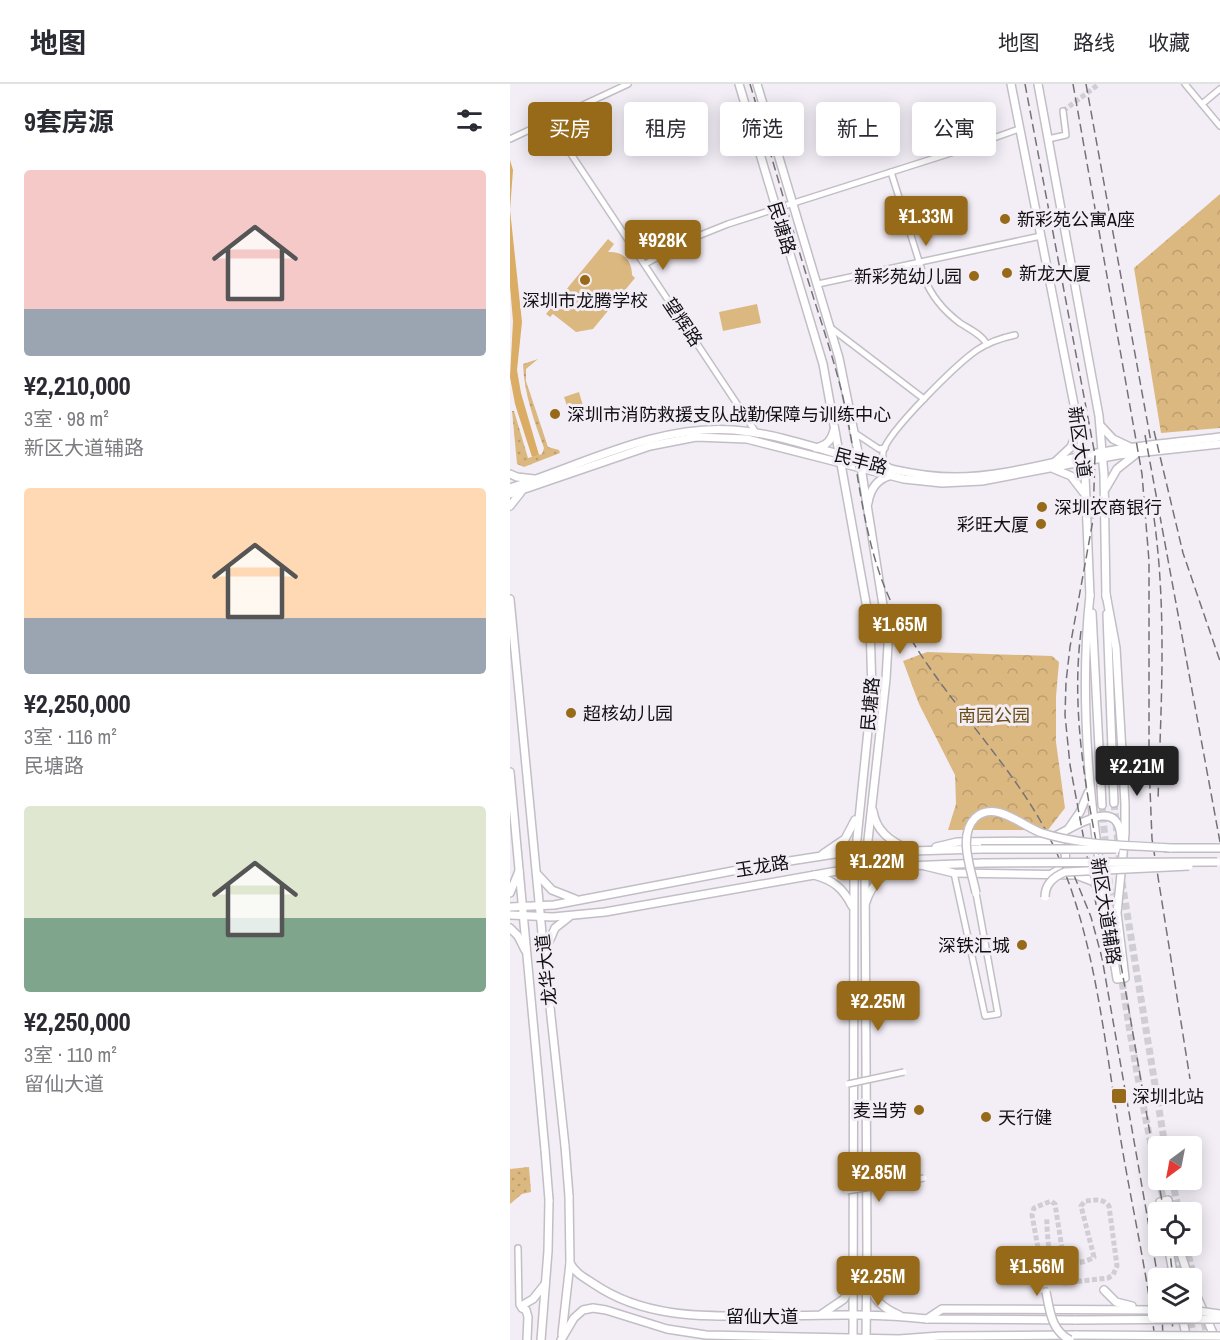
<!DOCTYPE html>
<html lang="zh">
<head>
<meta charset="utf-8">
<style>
	:root { --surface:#fff; --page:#f7f7f7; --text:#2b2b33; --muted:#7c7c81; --line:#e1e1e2; --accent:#966a18 }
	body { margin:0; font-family:"Archivo Narrow","Noto Sans SC",sans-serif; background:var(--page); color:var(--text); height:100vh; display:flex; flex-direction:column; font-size:22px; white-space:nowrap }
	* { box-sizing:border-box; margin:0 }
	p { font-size:20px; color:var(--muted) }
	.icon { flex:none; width:33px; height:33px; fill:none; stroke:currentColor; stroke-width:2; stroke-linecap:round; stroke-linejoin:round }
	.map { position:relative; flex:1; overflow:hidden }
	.details { display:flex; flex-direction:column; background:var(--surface); width:510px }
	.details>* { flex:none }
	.guide { position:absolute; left:18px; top:18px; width:570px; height:54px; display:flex; gap:12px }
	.needle { width:39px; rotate:212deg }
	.buttons { position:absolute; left:638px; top:1052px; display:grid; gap:12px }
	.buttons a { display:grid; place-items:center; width:54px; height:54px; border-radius:6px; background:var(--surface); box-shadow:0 3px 15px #0003; font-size:30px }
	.price { position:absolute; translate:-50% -51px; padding:0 14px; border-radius:6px; background:var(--accent); color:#fff; font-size:20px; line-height:39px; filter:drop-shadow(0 2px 3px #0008) }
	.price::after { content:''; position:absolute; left:50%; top:36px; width:18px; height:14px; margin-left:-9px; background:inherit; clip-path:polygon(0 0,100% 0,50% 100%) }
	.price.active { background:#222; color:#fff }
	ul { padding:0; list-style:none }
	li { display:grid; align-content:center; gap:12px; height:318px; padding:0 24px }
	li span { display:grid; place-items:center; height:186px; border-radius:6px; color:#555 }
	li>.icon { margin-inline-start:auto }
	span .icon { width:108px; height:108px; fill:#fffc; stroke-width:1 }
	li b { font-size:26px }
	h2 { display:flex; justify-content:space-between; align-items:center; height:72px; padding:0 24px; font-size:26px }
	.pill { padding:0 21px; border-radius:6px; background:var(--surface); box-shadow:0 3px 15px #0003; font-size:21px; line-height:54px }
	.pill.active { background:var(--accent); color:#fff }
	header { display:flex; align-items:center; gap:36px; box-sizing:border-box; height:84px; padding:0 30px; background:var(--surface); border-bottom:2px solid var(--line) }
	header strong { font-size:28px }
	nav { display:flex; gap:33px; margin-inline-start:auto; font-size:21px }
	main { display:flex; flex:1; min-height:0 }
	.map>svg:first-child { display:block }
	.grass { fill:url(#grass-dots) }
	.park { fill:url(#park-crowns) }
	.garden { fill:#dcb881 }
	.water { fill:#dbac63 }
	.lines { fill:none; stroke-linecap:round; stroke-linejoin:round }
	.minor-tunnel { stroke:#d1cdd4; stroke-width:5; stroke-dasharray:5 2.5; stroke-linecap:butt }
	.major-tunnel { stroke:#d1cdd4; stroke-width:7; stroke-dasharray:7 3.5; stroke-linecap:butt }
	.minor-casing { stroke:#c3bec6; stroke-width:8 }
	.major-casing { stroke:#c3bec6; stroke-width:10 }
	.minor { stroke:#fff; stroke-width:5 }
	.major { stroke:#fff; stroke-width:7 }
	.rail { stroke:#757277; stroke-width:1.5; stroke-dasharray:9 4.5; stroke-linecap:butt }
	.minor-bridge-casing { stroke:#c3bec6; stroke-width:8; stroke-linecap:butt }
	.major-bridge-casing { stroke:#c3bec6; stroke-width:10; stroke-linecap:butt }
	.minor-bridge { stroke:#fff; stroke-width:5 }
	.major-bridge { stroke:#fff; stroke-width:7 }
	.poi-dot { fill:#966a18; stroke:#f3eef6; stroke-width:2 }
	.labels { text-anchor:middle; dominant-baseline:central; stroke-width:6; stroke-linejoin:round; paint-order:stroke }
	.poi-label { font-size:18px; fill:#110f12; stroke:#f3eef6; text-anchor:start }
	.street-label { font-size:18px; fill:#110f12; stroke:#f3eef6 }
	.park-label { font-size:18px; fill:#6c4d15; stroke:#f3eef6 }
</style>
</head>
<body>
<header>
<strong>地图</strong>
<nav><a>地图</a><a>路线</a><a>收藏</a></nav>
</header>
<main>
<section class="details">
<h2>9套房源<svg class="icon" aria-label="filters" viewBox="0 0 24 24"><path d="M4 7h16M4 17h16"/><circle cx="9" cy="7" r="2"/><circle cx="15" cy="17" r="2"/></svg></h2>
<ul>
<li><span style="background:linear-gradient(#f6c9c9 75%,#9aa5b1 0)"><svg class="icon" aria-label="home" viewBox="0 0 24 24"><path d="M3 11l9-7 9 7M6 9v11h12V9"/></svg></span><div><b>¥2,210,000</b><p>3室 · 98 m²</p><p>新区大道辅路</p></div></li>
<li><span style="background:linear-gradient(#ffd9b3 70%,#9aa5b1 0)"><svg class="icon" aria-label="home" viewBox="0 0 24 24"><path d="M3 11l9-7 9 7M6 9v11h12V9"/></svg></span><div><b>¥2,250,000</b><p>3室 · 116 m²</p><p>民塘路</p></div></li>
<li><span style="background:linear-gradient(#dfe7d0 60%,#7fa58c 0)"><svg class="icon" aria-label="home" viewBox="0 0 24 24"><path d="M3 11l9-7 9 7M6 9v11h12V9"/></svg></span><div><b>¥2,250,000</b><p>3室 · 110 m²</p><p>留仙大道</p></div></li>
</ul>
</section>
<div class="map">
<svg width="710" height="1256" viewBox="0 0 710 1256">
	<defs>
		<pattern id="grass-dots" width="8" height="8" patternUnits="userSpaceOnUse" patternTransform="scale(1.5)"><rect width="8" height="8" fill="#dcb881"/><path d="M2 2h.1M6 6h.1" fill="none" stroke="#bc9d6e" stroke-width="1.8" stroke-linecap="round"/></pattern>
		<pattern id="park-crowns" width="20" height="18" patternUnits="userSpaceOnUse" patternTransform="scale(1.5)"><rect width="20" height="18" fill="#dcb881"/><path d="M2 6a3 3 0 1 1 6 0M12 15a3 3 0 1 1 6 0" fill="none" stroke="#bc9d6e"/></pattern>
	</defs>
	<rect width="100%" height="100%" fill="#f3eef6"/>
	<!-- grass -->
	<g class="grass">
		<path d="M28,275L16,285V297L38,363L49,366L50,369L14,383L7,380L2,327H4L18,374L32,370L34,364C24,337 14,309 13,280Z"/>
		<polygon points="19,1083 21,1108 12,1110 0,1120 0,1085"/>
	</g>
	<!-- park -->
	<g class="park">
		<polygon points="710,110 710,344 651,349 624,184"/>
		<polygon points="417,568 542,572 549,578 546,613 546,658 555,724 538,746 438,746 446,720 445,691 409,620 393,577"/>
	</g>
	<!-- garden -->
	<g class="garden">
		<path d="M98,155L104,160L98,168C113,167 122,176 122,191L125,194L83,245L66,248L43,230L40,233L36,230Z"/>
		<polygon points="247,220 251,239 213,247 209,228"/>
		<polygon points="69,308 76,332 62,337 54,313"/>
	</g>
	<!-- water -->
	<polygon class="water" points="0,76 3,86 0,126 12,238 7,286 11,309 29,371 22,373 5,320 0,293 3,237 0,202"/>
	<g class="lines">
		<!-- minor-tunnel -->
		<g class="minor-tunnel">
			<polyline points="553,27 589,0"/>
			<path d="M536,1208L522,1131L524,1124L541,1117L545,1120L553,1171C559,1182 575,1179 584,1173L571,1122L575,1117C585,1116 593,1114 599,1122L607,1182L603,1191L598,1194L554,1199C550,1198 548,1197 546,1194C540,1186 536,1142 537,1133"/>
		</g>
		<!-- major-tunnel -->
		<g class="major-tunnel">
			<polyline points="604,719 610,781"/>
			<path d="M592,721C602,846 621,970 648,1093"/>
			<polyline points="612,798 655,1062"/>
			<polyline points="649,1095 656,1128"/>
			<polyline points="662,1095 669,1128"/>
			<polyline points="663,1161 671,1194"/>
			<polyline points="676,1161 687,1207"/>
			<polyline points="678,1227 685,1256"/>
			<polyline points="692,1229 698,1256"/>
		</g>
		<defs>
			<g id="minor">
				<polyline points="675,0 710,42"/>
				<polyline points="692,20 710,5"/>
				<polyline points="39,37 247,350"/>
				<polyline points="0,55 118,0"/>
				<polyline points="538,55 556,51 553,27"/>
				<path d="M381,88L414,193C421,212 434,227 450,239C459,245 471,250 477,260"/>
				<polyline points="135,180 188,152 218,140 444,68 509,45"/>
				<polyline points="308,200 531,152"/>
				<polyline points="321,244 414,315"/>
				<polyline points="345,349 369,365 375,364"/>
				<path d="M380,384C375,380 372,374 373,368C377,348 448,279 467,266C479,258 491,254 505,251"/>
				<polyline points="444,789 475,932 488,930 466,809"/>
				<polyline points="8,1164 9,1221 12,1224"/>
			</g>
			<g id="major">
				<polyline points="229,0 313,280 360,541 362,607 344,784 343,1256"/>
				<polyline points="247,0 329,274 351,383 376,540 378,561 376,595 355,783 357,1165 356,1256"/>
				<polyline points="501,0 571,356 575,392 580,512"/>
				<polyline points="528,0 589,332 594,391 596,513"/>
				<polyline points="591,342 603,355 620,363"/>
				<path d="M306,364C317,361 321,357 324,346"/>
				<polyline points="546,377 561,363 568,345"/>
				<polyline points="544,385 561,392 574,409"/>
				<polyline points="0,390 7,393 24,395"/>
				<path d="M0,404C70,382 148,340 223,346C299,352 368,393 445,393C494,393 544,377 593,368C631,361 671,358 710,353"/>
				<polyline points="596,404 607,385 626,370"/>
				<polyline points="0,410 140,362 186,353 237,355 394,395 432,399 472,397 608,371 710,360"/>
				<path d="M358,419C360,406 366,396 379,392"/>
				<polyline points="0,422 11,408"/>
				<path d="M580,511C566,639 586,768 607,895L615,894L607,829L615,750V720L606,564L596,510"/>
				<polyline points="0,515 32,849 55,1062"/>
				<polyline points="582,529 592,721"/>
				<polyline points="597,530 604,719"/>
				<polyline points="0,688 35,1066"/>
				<path d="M363,727C366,747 380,757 398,765"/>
				<polyline points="559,744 570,728 578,709"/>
				<path d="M543,753C564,744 609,710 611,754"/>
				<path d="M426,763L447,758L544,757C560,765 559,782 543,789"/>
				<polyline points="656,764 710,764"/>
				<polyline points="313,770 335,755 345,736"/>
				<polyline points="415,782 444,789 566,791 582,797 593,807"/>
				<polyline points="28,791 42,806 65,815"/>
				<path d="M304,791C323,796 333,804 342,822"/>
				<polyline points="0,809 9,787"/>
				<path d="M356,818C361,802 373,789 388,782"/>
				<polyline points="0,823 44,821 254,781 331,769 471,765"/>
				<polyline points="0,831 43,833 95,828 344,784 473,779"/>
				<polyline points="0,844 8,852 15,866"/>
				<polyline points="35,867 45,844 59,833"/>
				<polyline points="652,1128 650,1118 658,1116 660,1128"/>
				<polyline points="658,1161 664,1194"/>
				<polyline points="668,1161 679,1194"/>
				<path d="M60,1179C65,1189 75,1194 84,1200C137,1236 199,1232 261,1232C313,1231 366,1229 417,1235L566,1236"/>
				<path d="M359,1199C363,1216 373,1224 389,1231"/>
				<polyline points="681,1199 706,1256"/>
				<polyline points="594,1206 606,1218 622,1222"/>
				<polyline points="11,1222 23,1215 35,1200"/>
				<polyline points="12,1224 16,1226 18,1233 17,1256"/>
				<polyline points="671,1227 677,1256"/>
				<polyline points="312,1230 334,1215 343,1198"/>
				<polyline points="417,1235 432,1225 648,1226"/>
				<polyline points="52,1250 60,1179 59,1112"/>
				<polyline points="31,1256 38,1167 39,1116"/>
				<polyline points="51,1256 64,1234 73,1226 83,1224 96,1226 157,1245 196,1251 389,1255 430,1252 567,1251"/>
			</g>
		</defs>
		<!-- minor casing -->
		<use href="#minor" class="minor-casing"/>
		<!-- major casing -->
		<use href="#major" class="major-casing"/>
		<!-- minor -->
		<use href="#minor" class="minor"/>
		<!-- major -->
		<use href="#major" class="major"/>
		<!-- rail -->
		<g class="rail">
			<path d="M240,0C258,60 275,120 293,180C306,223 321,265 332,309C347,372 350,438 373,499C409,592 488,659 535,745C584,836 593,951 610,1051C621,1119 637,1187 645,1256"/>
			<polyline points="515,0 585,371 583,436 560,563 556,598 555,631 560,681 588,831"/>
			<polyline points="563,0 632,390 639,477 639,680 642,755 680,995"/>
			<polyline points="576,0 641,358"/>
			<polyline points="644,347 673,469 710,577"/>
			<polyline points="635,351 710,758"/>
			<path d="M644,434C657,528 651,622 648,716"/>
			<path d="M571,547C558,650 586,753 606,854C623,945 637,1037 654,1128"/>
			<polyline points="559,779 581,833 592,874 648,1194"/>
			<polyline points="659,1161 663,1194"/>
			<polyline points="652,1227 653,1256"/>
			<polyline points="662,1256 663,1227"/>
		</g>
		<defs>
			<g id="minor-bridge">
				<polyline points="338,1000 394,988"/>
				<polyline points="337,1107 414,1094"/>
			</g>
			<g id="major-bridge">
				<polyline points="471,765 606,765"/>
				<polyline points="473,779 707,778"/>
				<path d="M466,809C462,788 447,752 465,734C485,715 513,743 532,749C573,762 618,761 660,764"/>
				<path d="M535,813C535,800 543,793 555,788L679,782"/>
				<polyline points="55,1062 59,1112"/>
				<polyline points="35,1066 39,1116"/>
				<path d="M536,1208C540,1227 541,1246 560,1256"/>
				<polyline points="681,1226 710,1230"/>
				<polyline points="566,1236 710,1235"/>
				<polyline points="567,1251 710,1252"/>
			</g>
		</defs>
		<!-- minor-bridge casing -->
		<use href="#minor-bridge" class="minor-bridge-casing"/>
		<!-- major-bridge casing -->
		<use href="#major-bridge" class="major-bridge-casing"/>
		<!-- minor-bridge -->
		<use href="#minor-bridge" class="minor-bridge"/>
		<!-- major-bridge -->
		<use href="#major-bridge" class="major-bridge"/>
	</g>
	<!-- markers -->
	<g class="poi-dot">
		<circle cx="495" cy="135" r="6"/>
		<circle cx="497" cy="189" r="6"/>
		<circle cx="464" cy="192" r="6"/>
		<circle cx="75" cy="196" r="6"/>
		<circle cx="45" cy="330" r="6"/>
		<circle cx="532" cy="423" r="6"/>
		<circle cx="531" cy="440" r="6"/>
		<circle cx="61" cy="629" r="6"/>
		<circle cx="512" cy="861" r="6"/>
		<rect x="601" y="1004" width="16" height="16" rx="3"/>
		<circle cx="409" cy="1026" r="6"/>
		<circle cx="476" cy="1033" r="6"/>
	</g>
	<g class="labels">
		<!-- poi labels -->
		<g class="poi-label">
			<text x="507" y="135">新彩苑公寓A座</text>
			<text x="509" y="189">新龙大厦</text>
			<text x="452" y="192" text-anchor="end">新彩苑幼儿园</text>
			<text x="75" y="216" text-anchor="middle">深圳市龙腾学校</text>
			<text x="57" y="330">深圳市消防救援支队战勤保障与训练中心</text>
			<text x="544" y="423">深圳农商银行</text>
			<text x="519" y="440" text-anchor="end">彩旺大厦</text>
			<text x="73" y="629">超核幼儿园</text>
			<text x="500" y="861" text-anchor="end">深铁汇城</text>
			<text x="622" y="1012">深圳北站</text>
			<text x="397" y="1026" text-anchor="end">麦当劳</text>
			<text x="488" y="1033">天行健</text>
		</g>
		<!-- street labels -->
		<g class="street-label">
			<text transform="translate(272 144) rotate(73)">民塘路</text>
			<text transform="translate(173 238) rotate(56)">望辉路</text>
			<text transform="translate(570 358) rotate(82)">新区大道</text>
			<text transform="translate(351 377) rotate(15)">民丰路</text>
			<text transform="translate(360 620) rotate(-85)">民塘路</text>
			<text transform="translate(252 782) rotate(-9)">玉龙路</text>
			<text transform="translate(596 827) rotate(81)">新区大道辅路</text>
			<text transform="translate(36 886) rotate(-96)">龙华大道</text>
			<text x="252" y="1232">留仙大道</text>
		</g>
		<!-- park labels -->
		<g class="park-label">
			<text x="484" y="631">南园公园</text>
		</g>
	</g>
</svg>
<div class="buttons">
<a><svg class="needle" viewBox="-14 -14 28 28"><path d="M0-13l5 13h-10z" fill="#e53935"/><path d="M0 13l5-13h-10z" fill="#7c7c81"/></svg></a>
<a><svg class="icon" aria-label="locate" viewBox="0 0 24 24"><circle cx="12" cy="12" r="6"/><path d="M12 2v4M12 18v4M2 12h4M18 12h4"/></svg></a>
<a><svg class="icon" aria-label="layers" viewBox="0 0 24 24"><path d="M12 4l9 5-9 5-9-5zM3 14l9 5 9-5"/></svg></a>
</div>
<b class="price" style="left:416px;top:163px">¥1.33M</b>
<b class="price" style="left:153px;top:187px">¥928K</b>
<b class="price" style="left:390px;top:571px">¥1.65M</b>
<b class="price active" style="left:627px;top:713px">¥2.21M</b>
<b class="price" style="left:367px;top:808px">¥1.22M</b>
<b class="price" style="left:368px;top:948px">¥2.25M</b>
<b class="price" style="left:369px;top:1119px">¥2.85M</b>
<b class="price" style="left:527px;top:1213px">¥1.56M</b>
<b class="price" style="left:368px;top:1223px">¥2.25M</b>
<div class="guide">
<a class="pill active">买房</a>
<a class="pill">租房</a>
<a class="pill">筛选</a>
<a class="pill">新上</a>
<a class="pill">公寓</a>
</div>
</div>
</main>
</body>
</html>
